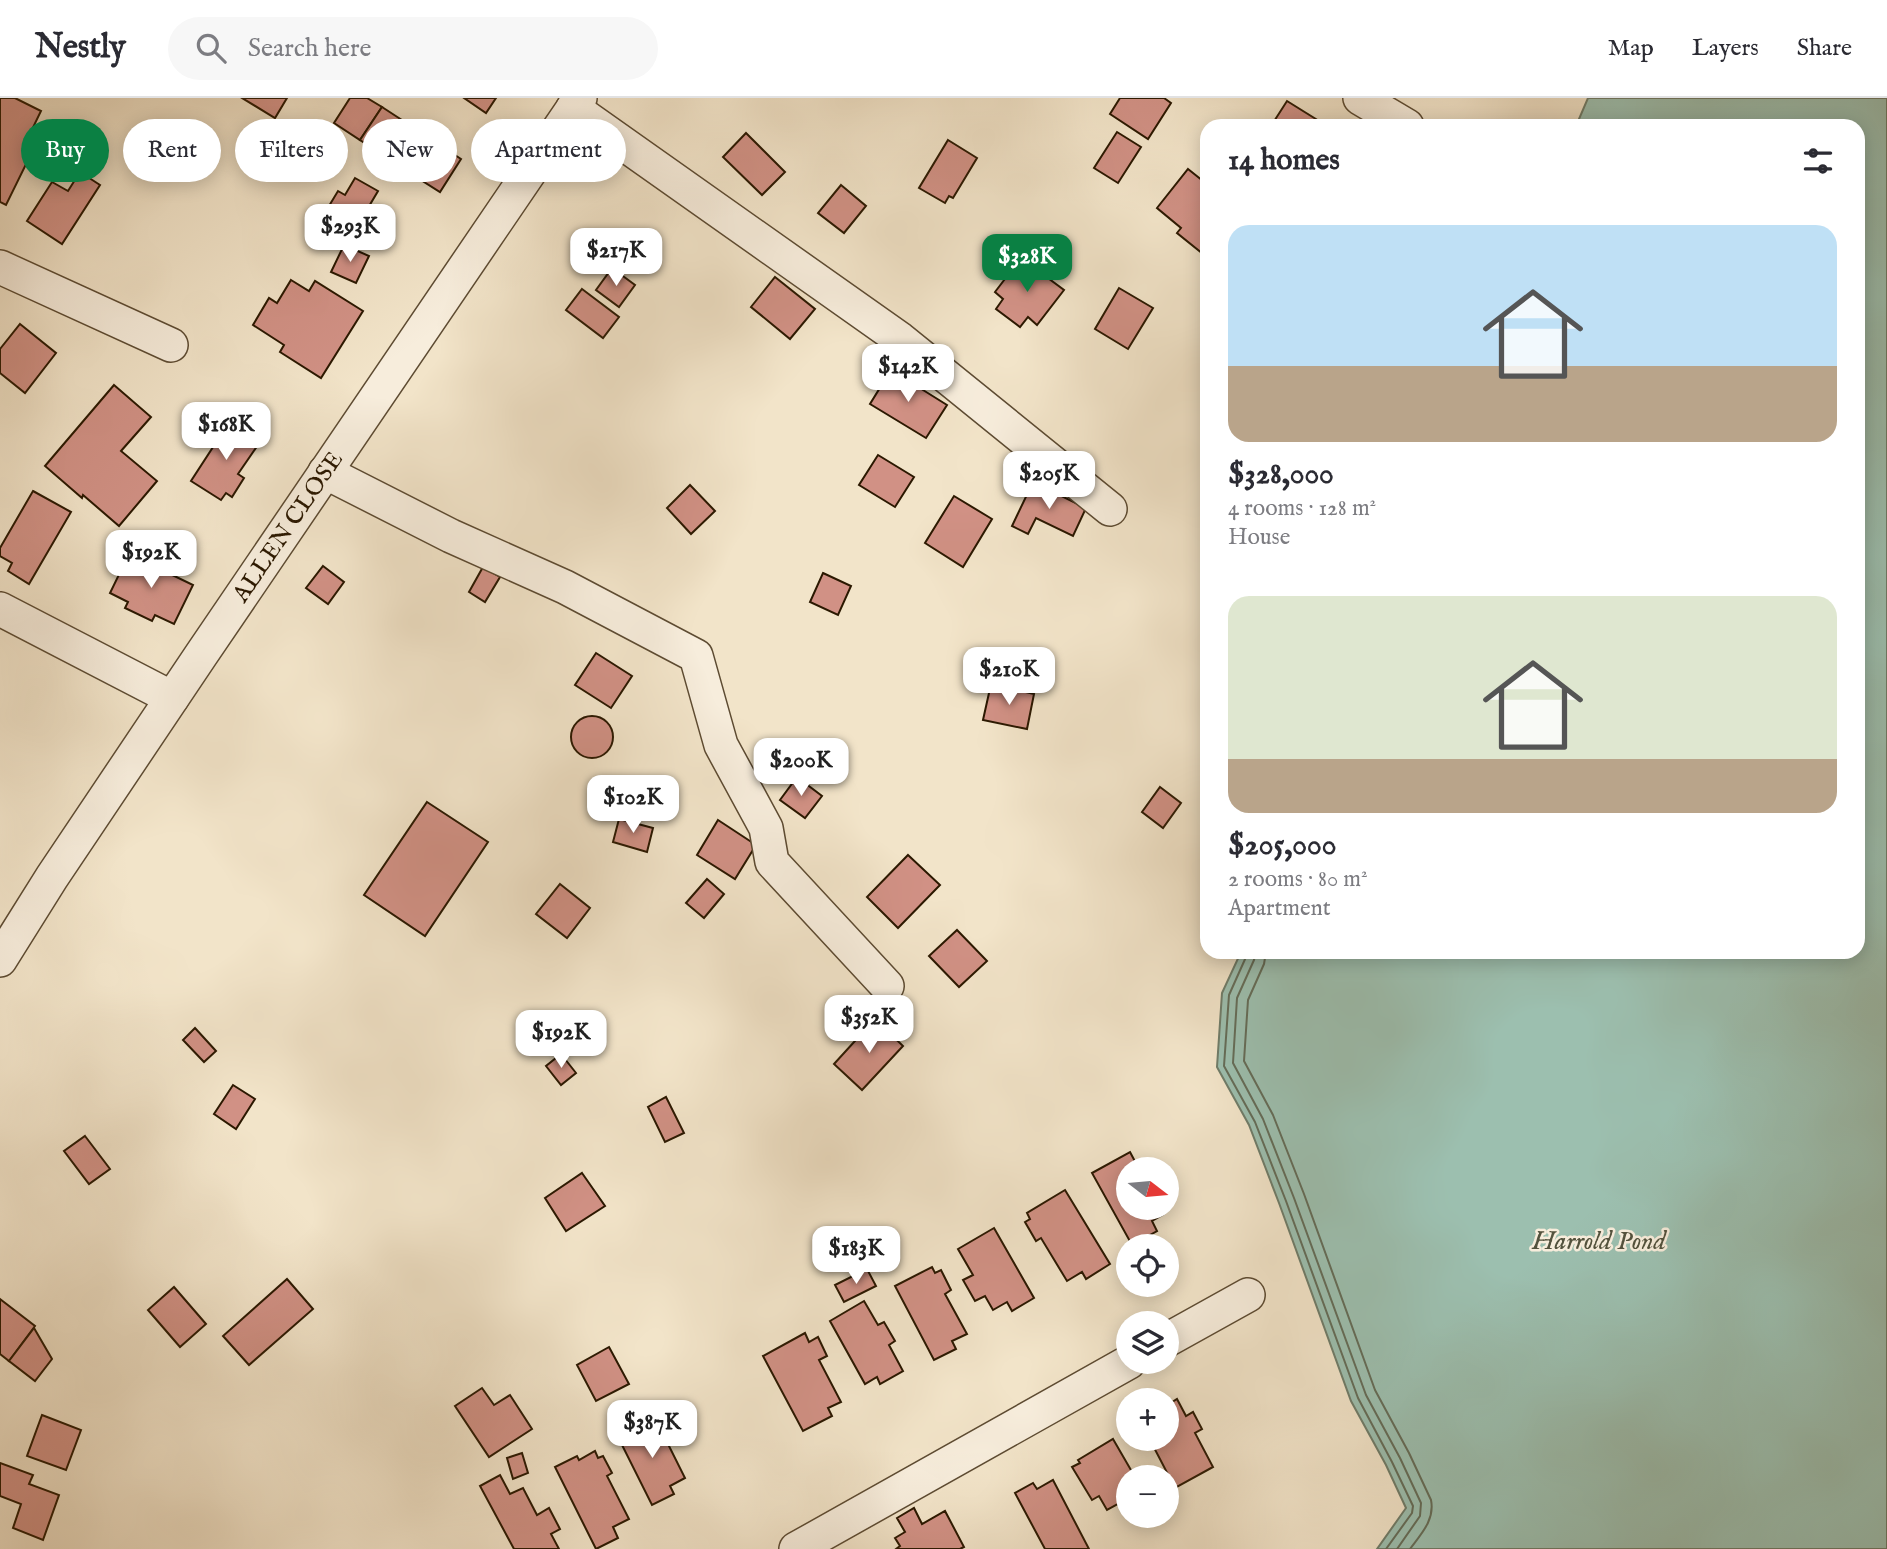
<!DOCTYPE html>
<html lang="en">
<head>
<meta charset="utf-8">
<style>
	:root { --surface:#fff; --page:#f7f7f7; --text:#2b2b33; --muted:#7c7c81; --line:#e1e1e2; --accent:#0b8043 }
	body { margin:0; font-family:"IM FELL English",serif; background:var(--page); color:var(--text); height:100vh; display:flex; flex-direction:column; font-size:26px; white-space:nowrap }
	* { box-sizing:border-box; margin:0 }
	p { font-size:23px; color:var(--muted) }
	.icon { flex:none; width:38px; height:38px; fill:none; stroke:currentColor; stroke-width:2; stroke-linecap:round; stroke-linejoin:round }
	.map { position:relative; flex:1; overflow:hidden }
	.side { position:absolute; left:1200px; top:21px; width:665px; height:840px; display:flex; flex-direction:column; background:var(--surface); border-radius:21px; box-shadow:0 4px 18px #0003 }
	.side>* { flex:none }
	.guide { position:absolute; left:21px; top:21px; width:665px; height:63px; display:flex; gap:14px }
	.needle { width:46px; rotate:106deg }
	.buttons { position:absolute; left:1116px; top:1059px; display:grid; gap:14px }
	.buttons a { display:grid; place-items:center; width:63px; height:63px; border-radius:50%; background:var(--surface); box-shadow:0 4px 18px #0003; font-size:35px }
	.price { position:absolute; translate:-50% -60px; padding:0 16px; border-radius:14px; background:#fff; color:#222; font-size:23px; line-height:46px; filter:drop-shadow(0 2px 4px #0008) }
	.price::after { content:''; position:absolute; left:50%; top:42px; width:21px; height:16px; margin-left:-10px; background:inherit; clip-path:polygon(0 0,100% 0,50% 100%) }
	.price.current { background:var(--accent); color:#fff }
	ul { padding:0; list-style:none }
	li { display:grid; align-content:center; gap:14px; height:371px; padding:0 28px }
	li span { display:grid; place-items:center; height:217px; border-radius:21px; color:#555 }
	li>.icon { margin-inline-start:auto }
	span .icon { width:126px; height:126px; fill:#fffc; stroke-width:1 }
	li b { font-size:30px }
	h2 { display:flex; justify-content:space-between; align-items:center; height:84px; padding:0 28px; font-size:30px }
	.chip { padding:0 24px; border-radius:32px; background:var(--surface); box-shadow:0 4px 18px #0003; font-size:24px; line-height:63px }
	.chip.current { background:var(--accent); color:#fff }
	header { display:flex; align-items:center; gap:42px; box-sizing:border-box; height:98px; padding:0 35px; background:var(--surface); border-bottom:2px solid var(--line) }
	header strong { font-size:33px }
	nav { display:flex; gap:38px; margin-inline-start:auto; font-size:24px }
	.search { width:490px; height:63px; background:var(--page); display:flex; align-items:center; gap:18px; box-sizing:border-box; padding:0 24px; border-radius:38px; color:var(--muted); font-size:26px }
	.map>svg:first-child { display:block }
	.water { fill:#9cbfaf; stroke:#6f7c69; stroke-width:2 }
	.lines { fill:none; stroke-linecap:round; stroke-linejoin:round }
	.shore { stroke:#646c58; stroke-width:2 }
	.building { fill:#d19185; stroke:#2b1800; stroke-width:2 }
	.minor-casing { stroke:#5d4b32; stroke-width:36 }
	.minor { stroke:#f7eddc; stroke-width:33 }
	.labels { text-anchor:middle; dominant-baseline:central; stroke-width:5; stroke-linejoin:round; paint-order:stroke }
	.street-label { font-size:24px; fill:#2b1800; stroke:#f7eddc }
	.water-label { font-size:26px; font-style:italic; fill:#53523d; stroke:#f7eddc }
</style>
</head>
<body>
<header>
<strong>Nestly</strong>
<div class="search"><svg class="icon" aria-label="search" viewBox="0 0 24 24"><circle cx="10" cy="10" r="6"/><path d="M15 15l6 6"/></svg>Search here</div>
<nav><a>Map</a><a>Layers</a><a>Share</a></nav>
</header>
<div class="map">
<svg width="1887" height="1451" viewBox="0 0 1887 1451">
	<rect width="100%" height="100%" fill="#f2e4c9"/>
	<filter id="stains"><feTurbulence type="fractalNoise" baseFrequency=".00286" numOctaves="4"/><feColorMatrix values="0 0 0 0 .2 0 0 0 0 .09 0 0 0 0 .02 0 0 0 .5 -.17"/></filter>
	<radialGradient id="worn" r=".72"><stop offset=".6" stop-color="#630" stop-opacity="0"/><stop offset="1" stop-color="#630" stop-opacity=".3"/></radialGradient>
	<!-- water -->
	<polygon class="water" points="1588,0 1887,0 1887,1451 1377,1451 1406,1410 1386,1367 1351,1303 1279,1105 1249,1027 1217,969 1222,895 1241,854 1858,854 1858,28 1576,28"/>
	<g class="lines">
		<!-- shore -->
		<g class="shore">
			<polyline points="1247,854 1246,859 1229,897 1224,968 1255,1024 1286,1103 1358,1300 1392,1364 1413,1408 1412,1415 1386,1451"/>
			<polyline points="1256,854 1254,862 1237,900 1233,965 1263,1021 1294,1100 1366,1297 1400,1360 1421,1405 1420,1418 1397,1451"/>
			<path d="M1266,854L1264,866L1248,902L1244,963L1273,1017L1304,1096L1375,1292L1409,1355L1431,1402C1435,1422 1421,1436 1410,1451"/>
		</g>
	</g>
	<!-- building -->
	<g class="building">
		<polygon points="0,0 15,0 41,13 23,50 32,54 6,107 0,104"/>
		<polygon points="242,0 287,0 275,20"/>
		<polygon points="350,0 367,0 382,9 360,42 334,25"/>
		<polygon points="464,0 496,0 486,15"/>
		<polygon points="1120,0 1164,0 1171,5 1148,41 1110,16"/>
		<polygon points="1287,3 1327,28 1271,28"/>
		<polygon points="382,9 408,26 387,60 360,42"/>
		<polygon points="408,26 435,44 413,77 387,60"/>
		<polygon points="1117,34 1141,49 1118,85 1094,70"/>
		<polygon points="746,35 785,74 762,97 723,59"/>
		<polygon points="948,42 977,60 953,100 949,98 945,105 919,90"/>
		<polygon points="435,44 461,61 440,94 413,77"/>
		<polygon points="1188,71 1208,87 1208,160 1177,135 1181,130 1157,110"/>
		<polygon points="80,74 100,87 62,146 27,123 52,84 68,93"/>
		<polygon points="355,80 378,93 368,110 379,117 361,147 320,123 338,93 345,97"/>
		<polygon points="841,87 866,108 844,135 818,115"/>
		<polygon points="344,147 369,158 356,185 331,174"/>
		<polygon points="1021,160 1064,192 1037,227 1028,219 1020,229 996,211 1003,201 995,194"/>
		<polygon points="612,170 635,187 619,209 596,192"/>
		<polygon points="775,179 815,211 790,241 751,209"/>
		<polygon points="291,182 309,193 315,183 363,213 321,280 280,254 284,247 253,227 269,200 277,205"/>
		<polygon points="1119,190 1153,210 1128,251 1095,231"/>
		<polygon points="582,191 619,219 603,240 566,212"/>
		<polygon points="20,226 56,255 25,295 0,275 0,251"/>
		<polygon points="891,272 947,307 926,340 870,306"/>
		<polygon points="114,287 151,319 121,353 157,383 119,428 83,397 82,400 45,368"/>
		<polygon points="230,323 260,344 238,376 244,380 232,399 226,395 221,402 191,383"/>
		<polygon points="878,357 914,379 895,409 859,387"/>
		<polygon points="1033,384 1086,410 1073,438 1036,420 1028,436 1012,428"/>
		<polygon points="690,387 715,413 691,436 667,410"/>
		<polygon points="33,393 71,414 29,486 8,473 12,465 0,458 0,450"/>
		<polygon points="954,398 992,421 963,469 925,445"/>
		<polygon points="129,456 193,487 174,526 155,517 152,523 125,510 128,504 110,495"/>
		<polygon points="323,468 344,484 328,506 306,490"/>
		<polygon points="483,469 500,479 485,504 469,494"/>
		<polygon points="823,475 851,488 838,517 810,504"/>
		<polygon points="596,555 632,578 611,610 575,587"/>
		<polygon points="991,586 1034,596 1027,631 983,622"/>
		<circle cx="592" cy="639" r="21"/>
		<polygon points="797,679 822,698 805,720 780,702"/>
		<polygon points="1160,689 1181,705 1163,730 1142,714"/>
		<polygon points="427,704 488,744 425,838 364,797"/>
		<polygon points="619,721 653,730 647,754 613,744"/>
		<polygon points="718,722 756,747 735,781 697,757"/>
		<polygon points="908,757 940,787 898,830 867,799"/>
		<polygon points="707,781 724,796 704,820 686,805"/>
		<polygon points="560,786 590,810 567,840 536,816"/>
		<polygon points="957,832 987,863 959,889 929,858"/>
		<polygon points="875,921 903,948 862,992 834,966"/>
		<polygon points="195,930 216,953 204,964 183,942"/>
		<polygon points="561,956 576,975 561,987 546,968"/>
		<polygon points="233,987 255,1001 236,1031 214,1016"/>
		<polygon points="666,999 684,1035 665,1044 648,1009"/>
		<polygon points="85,1038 110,1071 89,1086 64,1053"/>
		<polygon points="1130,1054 1139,1071 1129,1071 1129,1110 1161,1110 1164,1116 1152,1123 1157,1133 1132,1147 1092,1075"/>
		<polygon points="582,1075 605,1108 566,1133 545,1100"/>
		<polygon points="1065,1092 1110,1166 1086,1181 1082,1174 1067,1183 1041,1140 1036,1143 1025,1124 1030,1121 1027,1115"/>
		<polygon points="994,1130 1034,1200 1012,1213 1007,1204 993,1212 985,1198 975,1203 963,1182 973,1177 958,1151"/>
		<polygon points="932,1169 935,1175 941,1172 951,1192 945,1196 967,1236 952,1243 956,1251 934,1262 895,1188"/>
		<polygon points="867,1171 876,1188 844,1204 835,1187"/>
		<polygon points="287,1181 313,1211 249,1267 223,1238"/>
		<polygon points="174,1189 206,1226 180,1249 148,1212"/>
		<polygon points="0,1201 35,1228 9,1263 0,1256"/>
		<polygon points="864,1203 878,1227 884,1224 895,1243 889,1247 903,1273 880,1286 877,1279 865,1286 830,1223"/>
		<polygon points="34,1230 52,1261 35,1283 9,1263"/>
		<polygon points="805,1235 809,1244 818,1239 827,1258 819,1262 841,1304 828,1310 832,1318 803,1333 763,1258"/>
		<polygon points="609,1249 629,1286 596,1303 577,1267"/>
		<polygon points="482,1290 494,1307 510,1297 532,1331 489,1359 455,1308"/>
		<polygon points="1177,1301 1186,1318 1193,1314 1202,1331 1195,1335 1213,1369 1175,1390 1149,1340 1167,1340 1167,1304 1169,1306"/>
		<polygon points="42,1317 81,1332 66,1372 27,1358"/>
		<polygon points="655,1320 685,1380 670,1388 674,1396 652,1407 618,1339"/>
		<polygon points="1113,1341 1135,1379 1129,1379 1129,1400 1107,1412 1099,1398 1092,1402 1072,1369 1080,1365 1078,1362"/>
		<polygon points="595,1353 598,1360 603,1358 612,1375 607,1378 629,1421 613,1429 618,1440 596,1451 555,1369 577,1358 579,1362"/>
		<polygon points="522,1355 528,1375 513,1381 507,1360"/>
		<polygon points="0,1365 33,1377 29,1386 59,1397 43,1442 13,1430 21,1406 0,1398"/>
		<polygon points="500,1377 510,1396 523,1390 537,1417 549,1410 560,1431 551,1436 559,1451 514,1451 480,1388"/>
		<polygon points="1053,1382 1089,1451 1045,1451 1015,1395 1033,1385 1037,1391"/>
		<polygon points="914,1410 922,1426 945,1413 964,1449 960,1451 896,1451 900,1448 895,1440 905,1434 897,1420"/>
	</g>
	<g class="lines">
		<defs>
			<g id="minor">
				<polyline points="1360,0 1407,28"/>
				<polyline points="573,10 900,241 1110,411"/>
				<polyline points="0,169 171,247"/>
				<polyline points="325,374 451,438 565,489 696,558 721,647 766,730 772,764 887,888"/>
				<polyline points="0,511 172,600"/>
				<path id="s1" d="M0,862L52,779L201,557L580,0"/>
				<polyline points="1167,1242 1248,1197"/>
				<polyline points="796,1451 1129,1264"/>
			</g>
		</defs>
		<!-- minor casing -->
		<use href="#minor" class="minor-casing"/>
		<!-- minor -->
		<use href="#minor" class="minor"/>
	</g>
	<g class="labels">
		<!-- street labels -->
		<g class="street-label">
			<text stroke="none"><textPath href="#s1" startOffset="520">ALLEN CLOSE</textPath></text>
		</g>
		<!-- water labels -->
		<g class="water-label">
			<text x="1599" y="1143">Harrold Pond</text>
		</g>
	</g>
	<rect width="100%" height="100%" filter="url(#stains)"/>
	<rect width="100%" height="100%" fill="url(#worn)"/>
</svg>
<div class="buttons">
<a><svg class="needle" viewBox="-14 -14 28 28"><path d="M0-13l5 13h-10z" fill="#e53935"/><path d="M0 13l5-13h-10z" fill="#7c7c81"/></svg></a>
<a><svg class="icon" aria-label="locate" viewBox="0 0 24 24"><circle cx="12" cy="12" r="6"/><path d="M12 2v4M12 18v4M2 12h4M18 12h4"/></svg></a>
<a><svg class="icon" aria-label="layers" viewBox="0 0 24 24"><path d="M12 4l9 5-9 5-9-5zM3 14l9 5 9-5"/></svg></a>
<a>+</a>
<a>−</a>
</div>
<b class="price" style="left:350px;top:166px">$293K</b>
<b class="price" style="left:616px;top:190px">$217K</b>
<b class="price current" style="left:1027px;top:196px">$328K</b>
<b class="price" style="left:908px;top:306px">$142K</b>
<b class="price" style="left:226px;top:364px">$168K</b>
<b class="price" style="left:1049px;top:413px">$205K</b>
<b class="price" style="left:151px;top:492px">$192K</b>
<b class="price" style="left:1009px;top:609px">$210K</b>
<b class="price" style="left:801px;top:700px">$200K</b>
<b class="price" style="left:633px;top:737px">$102K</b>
<b class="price" style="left:869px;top:957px">$352K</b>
<b class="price" style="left:561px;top:972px">$192K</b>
<b class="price" style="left:856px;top:1188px">$183K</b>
<b class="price" style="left:652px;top:1362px">$387K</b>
<div class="guide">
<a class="chip current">Buy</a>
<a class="chip">Rent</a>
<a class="chip">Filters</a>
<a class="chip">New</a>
<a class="chip">Apartment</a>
</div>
<section class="side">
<h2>14 homes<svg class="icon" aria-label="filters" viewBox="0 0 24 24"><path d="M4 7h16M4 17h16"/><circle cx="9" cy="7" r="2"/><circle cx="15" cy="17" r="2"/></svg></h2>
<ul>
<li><span style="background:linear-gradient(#bfe0f5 65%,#b9a48a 0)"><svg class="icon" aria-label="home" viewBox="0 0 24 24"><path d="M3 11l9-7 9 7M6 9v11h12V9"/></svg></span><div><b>$328,000</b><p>4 rooms · 128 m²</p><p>House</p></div></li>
<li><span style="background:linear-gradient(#dfe7d0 75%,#b9a48a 0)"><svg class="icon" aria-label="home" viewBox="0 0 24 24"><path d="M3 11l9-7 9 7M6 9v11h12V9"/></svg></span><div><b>$205,000</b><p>2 rooms · 80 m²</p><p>Apartment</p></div></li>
</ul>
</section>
</div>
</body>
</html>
